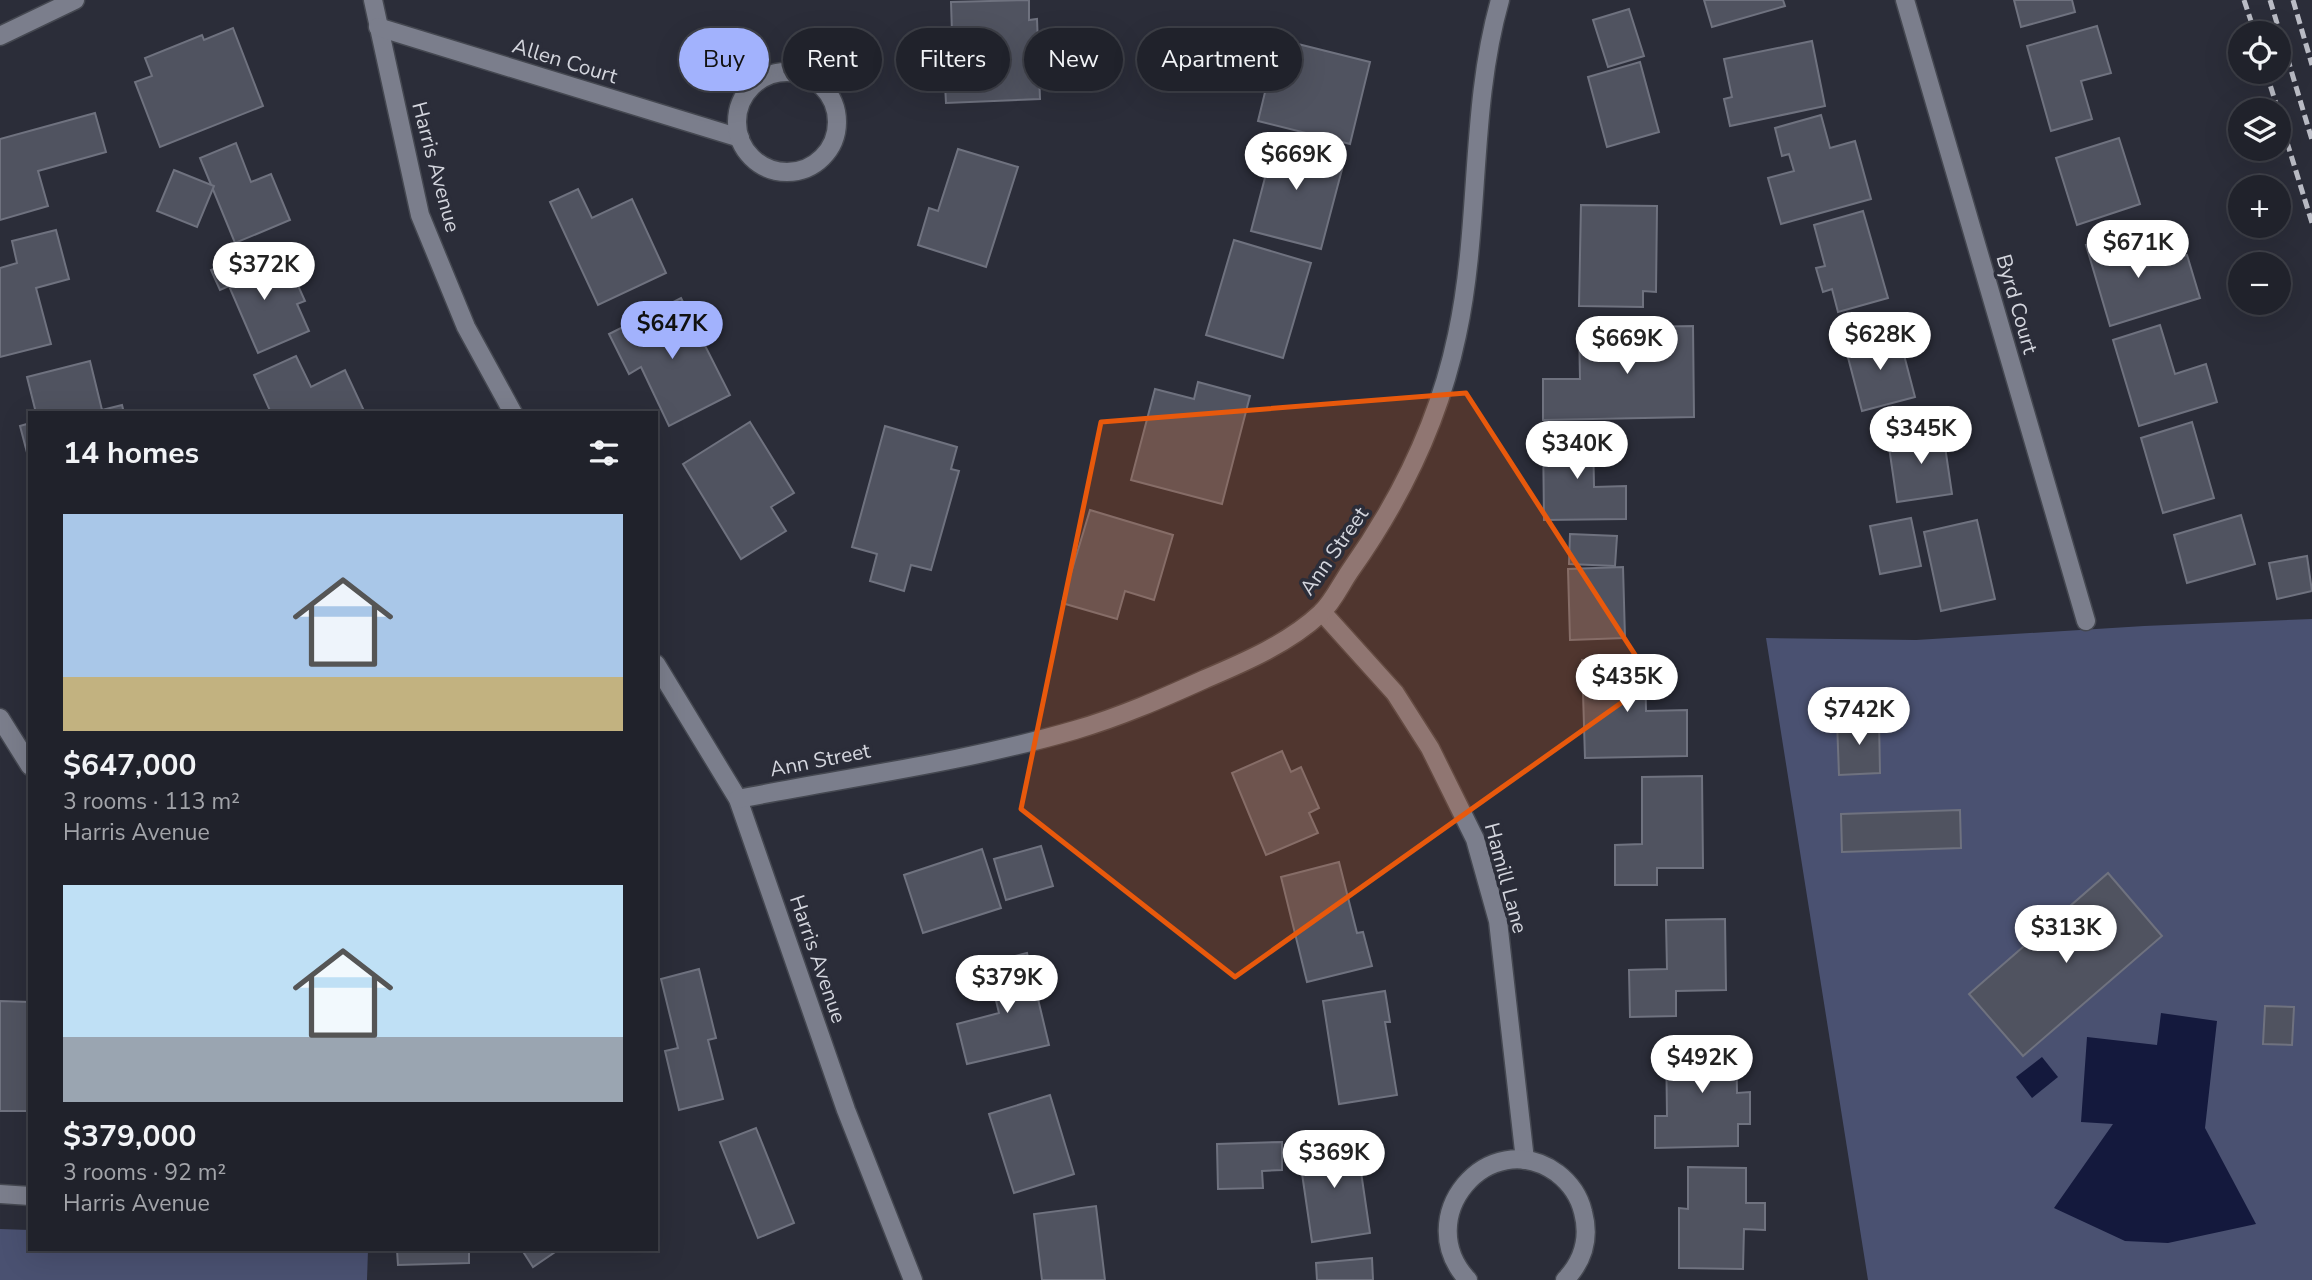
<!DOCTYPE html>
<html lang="en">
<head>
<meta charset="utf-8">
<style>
	:root { --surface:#20222b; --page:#282a33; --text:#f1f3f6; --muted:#a2a4a9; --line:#3d3f47; --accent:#a2b2fd }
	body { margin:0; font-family:"Nunito Sans",sans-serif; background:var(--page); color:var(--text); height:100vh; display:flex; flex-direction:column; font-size:26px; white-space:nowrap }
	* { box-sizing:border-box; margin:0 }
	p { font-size:23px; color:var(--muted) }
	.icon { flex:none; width:38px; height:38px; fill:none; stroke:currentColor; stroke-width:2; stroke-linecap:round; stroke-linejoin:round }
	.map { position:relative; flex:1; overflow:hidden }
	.side { position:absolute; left:28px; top:411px; width:630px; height:840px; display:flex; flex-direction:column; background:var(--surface); border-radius:0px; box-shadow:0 7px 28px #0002,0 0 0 2px var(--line) }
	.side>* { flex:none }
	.banner { position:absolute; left:679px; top:28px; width:665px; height:63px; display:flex; gap:14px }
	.controls { position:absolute; left:2228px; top:21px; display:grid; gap:14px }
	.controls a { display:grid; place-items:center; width:63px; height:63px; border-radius:50%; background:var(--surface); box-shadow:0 7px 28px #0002,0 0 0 2px var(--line); font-size:35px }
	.price { position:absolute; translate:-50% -60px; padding:0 16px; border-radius:24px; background:#fff; color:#222; font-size:23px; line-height:46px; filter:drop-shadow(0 2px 4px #0008) }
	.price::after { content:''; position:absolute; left:50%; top:42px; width:21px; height:16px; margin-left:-10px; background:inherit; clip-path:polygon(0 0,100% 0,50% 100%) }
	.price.on { background:var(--accent); color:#111 }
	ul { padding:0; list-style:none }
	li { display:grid; align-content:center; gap:14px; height:371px; padding:0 35px }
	li span { display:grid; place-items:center; height:217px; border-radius:0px; color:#555 }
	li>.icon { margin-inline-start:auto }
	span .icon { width:126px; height:126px; fill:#fffc; stroke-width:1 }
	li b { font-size:30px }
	h2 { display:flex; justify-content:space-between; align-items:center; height:84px; padding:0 35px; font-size:30px }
	.chip { padding:0 24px; border-radius:32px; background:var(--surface); box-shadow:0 7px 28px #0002,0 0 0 2px var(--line); font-size:24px; line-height:63px }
	.chip.on { background:var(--accent); color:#111 }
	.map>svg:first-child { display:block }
	.green { fill:#4a5171 }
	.water { fill:#14193d }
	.building { fill:#505360; stroke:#6f727f; stroke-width:2 }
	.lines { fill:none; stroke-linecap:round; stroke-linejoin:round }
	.minor-casing { stroke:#454851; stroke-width:21 }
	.minor { stroke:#7b7e8c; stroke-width:18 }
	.rail { stroke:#babcc5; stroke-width:5; stroke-dasharray:10 5; stroke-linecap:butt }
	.marked { fill:#e8590c; fill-opacity:0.2; stroke:#e8590c; stroke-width:5; stroke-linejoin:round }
	.labels { text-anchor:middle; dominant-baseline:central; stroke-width:7; stroke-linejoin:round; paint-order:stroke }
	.street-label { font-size:21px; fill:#d4d6de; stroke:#2b2d39 }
</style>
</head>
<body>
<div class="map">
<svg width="2312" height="1280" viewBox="0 0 2312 1280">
	<rect width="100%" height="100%" fill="#2b2d39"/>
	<!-- green -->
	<g class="green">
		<polygon points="2312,619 2312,1280 1868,1280 1766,638 1916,640 2144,626"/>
		<polygon points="0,1229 30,1230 30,1250 368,1250 367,1280 0,1280"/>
	</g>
	<!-- water -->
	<g class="water">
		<polygon points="2161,1013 2217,1021 2205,1128 2256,1224 2168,1243 2125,1241 2054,1208 2113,1124 2081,1122 2087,1037 2157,1045"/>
		<polygon points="2042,1057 2058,1077 2032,1098 2016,1077"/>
	</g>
	<!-- building -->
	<g class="building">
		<polygon points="1029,0 1029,20 1037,19 1040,99 946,103 944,65 953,65 951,2"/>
		<polygon points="1704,0 1783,0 1785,6 1712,27"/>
		<polygon points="2014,0 2072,0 2075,12 2021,27"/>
		<polygon points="1629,9 1644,56 1608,67 1593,20"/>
		<polygon points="2097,26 2111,73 2081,81 2092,119 2051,131 2027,46"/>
		<polygon points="233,28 263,106 160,147 135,82 152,76 145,58 202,35 204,40"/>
		<polygon points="1278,39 1370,62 1350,144 1258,121"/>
		<polygon points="1812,41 1825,106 1730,126 1724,99 1732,97 1724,59"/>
		<polygon points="1640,62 1659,132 1607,147 1588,77"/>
		<polygon points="95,113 106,152 38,171 48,206 0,220 0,139"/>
		<polygon points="1821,115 1830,148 1855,141 1871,199 1781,224 1768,178 1794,171 1789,154 1782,156 1775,128"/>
		<polygon points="1259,136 1345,158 1321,249 1251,231 1267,170 1251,166"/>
		<polygon points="2119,138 2140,204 2077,225 2056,158"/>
		<polygon points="236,143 251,182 271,174 290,220 235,243 200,158"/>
		<polygon points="958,149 1018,167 986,267 918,245 929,208 938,211"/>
		<polygon points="174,170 214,186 197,227 157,211"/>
		<polygon points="578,189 592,218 632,199 666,273 598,305 550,202"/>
		<polygon points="1581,205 1657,206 1656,292 1643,291 1643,307 1579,306"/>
		<polygon points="1863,211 1888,298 1838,312 1832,289 1823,292 1816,268 1825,266 1814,225"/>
		<polygon points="56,230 69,279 36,288 51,344 0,357 0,268 17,263 12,241"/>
		<polygon points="2134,231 2145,267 2187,255 2200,298 2110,326 2086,245"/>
		<polygon points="1234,240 1311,263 1283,358 1206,335"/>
		<polygon points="250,253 263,283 291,270 305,301 297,304 309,331 258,353 229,286 220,290 211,270"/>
		<polygon points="681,298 730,395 669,426 641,367 629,374 609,334"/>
		<polygon points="2160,325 2175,374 2206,364 2217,402 2139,426 2113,340"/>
		<polygon points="1693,326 1694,417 1543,420 1543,379 1580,379 1579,328"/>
		<polygon points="1898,332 1915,397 1862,411 1845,346"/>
		<polygon points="296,356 311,387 345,370 365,413 271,413 254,375"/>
		<polygon points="90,361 102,410 122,405 124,413 36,413 27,377"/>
		<polygon points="1198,382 1250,396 1222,504 1131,480 1155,389 1194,399"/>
		<polygon points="750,422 794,493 771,507 786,531 741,559 683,464"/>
		<polygon points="2192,422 2214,498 2163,513 2141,438"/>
		<polygon points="30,423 30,464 20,426"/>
		<polygon points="885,426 957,447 951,469 959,471 931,570 911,565 904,591 870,581 877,554 852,547"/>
		<polygon points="1942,426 1952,494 1897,502 1889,447 1909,444 1907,432"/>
		<polygon points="1543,433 1593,433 1594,487 1626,486 1626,519 1544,520"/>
		<polygon points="1090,510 1173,535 1154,600 1125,591 1117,619 1062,603"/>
		<polygon points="2241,515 2255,564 2187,583 2174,535"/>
		<polygon points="1911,518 1921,566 1880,574 1870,526"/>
		<polygon points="1977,520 1995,599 1941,611 1924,532"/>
		<polygon points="1570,534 1617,536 1615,566 1569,564"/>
		<polygon points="2307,556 2312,591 2277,599 2269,563"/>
		<polygon points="1623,567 1625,638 1570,640 1568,569"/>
		<polygon points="1645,658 1646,711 1687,710 1687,756 1585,758 1582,660"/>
		<polygon points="1879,720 1880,773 1839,775 1837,721"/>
		<polygon points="1282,751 1291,772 1301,767 1319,808 1309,813 1318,833 1266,855 1232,773"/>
		<polygon points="1702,776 1703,868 1657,868 1657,885 1615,885 1615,845 1642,844 1642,777"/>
		<polygon points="1960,810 1961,848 1842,852 1841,814"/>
		<polygon points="1041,846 1053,886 1006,900 994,859"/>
		<polygon points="982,849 1001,908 923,933 904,875"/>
		<polygon points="1339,862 1357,933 1363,932 1372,966 1307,982 1281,877"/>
		<polygon points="2108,873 2162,936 2023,1056 1969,994"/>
		<polygon points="1725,919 1726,990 1676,991 1676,1016 1630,1017 1629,970 1667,969 1666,920"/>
		<polygon points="1027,953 1049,1045 967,1064 957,1024 999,1013 987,963"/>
		<polygon points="699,969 716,1038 708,1040 723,1099 679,1110 665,1051 678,1048 661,979"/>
		<polygon points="1385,991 1390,1022 1385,1022 1397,1095 1339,1104 1323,1001"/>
		<polygon points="0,1001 30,1002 30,1111 0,1111"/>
		<polygon points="2265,1006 2294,1007 2292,1045 2263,1044"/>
		<polygon points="1736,1037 1737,1093 1750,1092 1750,1124 1738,1124 1738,1146 1655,1148 1655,1116 1667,1116 1666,1038"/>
		<polygon points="1050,1095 1074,1174 1014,1193 989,1114"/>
		<polygon points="756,1128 794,1223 758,1238 720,1142"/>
		<polygon points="1356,1138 1370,1233 1312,1242 1298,1146"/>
		<polygon points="1282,1142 1282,1170 1262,1171 1263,1188 1218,1189 1217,1144"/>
		<polygon points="1688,1167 1746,1168 1746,1203 1765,1203 1765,1230 1744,1229 1743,1269 1679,1268 1679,1208 1688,1209"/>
		<polygon points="1096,1206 1105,1280 1042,1280 1034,1214"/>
		<polygon points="397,1250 469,1250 469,1263 398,1265"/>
		<polygon points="522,1250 558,1250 533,1267"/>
		<polygon points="1372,1258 1373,1280 1317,1280 1316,1263"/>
	</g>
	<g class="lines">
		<defs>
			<g id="minor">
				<polyline points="373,0 420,215 466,327 513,413"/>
				<polyline points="1905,0 2086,621"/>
				<polyline points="378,27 740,138"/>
				<polyline points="0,36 75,0"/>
				<circle cx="787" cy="122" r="50"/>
				<polyline points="1322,612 1395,693 1430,748 1475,839 1498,921 1525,1160"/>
				<polyline points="656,664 738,799 846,1110 913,1280"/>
				<polyline points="0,718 30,766"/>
				<path d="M738,799C850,777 965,762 1075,730C1120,717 1163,698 1205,679C1245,662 1289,643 1321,613C1333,602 1341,584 1350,571C1401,499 1439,421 1457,335C1481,224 1469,109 1500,0"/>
				<polyline points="0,1194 30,1196"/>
				<path d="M1468,1280C1410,1218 1488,1124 1557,1173C1570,1183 1579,1195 1583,1212C1590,1238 1583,1261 1565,1280"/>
			</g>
		</defs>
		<!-- minor casing -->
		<use href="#minor" class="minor-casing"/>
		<!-- minor -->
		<use href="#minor" class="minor"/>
		<!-- rail -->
		<g class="rail">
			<polyline points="2244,0 2255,33"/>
			<polyline points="2270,0 2312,140"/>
			<polyline points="2293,0 2312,65"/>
			<polyline points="2266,72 2278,110"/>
			<polyline points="2278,113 2312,223"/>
		</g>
	</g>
	<!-- marked area -->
	<path class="marked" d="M1466,393L1652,681L1235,977L1021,809L1101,422Z"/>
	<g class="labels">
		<!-- street labels -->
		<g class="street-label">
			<text transform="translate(565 61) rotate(17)">Allen Court</text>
			<text transform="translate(436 167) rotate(75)">Harris Avenue</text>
			<text transform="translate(2017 304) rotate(74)">Byrd Court</text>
			<text transform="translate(1334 551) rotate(-55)">Ann Street</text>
			<text transform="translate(820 760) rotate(-11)">Ann Street</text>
			<text transform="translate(1506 878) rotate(75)">Hamill Lane</text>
			<text transform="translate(818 959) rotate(71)">Harris Avenue</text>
		</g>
	</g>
</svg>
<div class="controls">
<a><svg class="icon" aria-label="locate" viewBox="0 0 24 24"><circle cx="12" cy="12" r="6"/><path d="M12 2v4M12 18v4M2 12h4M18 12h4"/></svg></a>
<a><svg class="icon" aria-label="layers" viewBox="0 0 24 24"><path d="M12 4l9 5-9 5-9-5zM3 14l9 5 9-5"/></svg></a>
<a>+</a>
<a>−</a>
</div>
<b class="price" style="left:1296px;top:192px">$669K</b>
<b class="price" style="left:2138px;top:280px">$671K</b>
<b class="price" style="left:264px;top:302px">$372K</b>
<b class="price on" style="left:672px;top:361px">$647K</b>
<b class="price" style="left:1880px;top:372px">$628K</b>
<b class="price" style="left:1627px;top:376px">$669K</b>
<b class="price" style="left:1921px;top:466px">$345K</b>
<b class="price" style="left:1577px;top:481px">$340K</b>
<b class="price" style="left:1627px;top:714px">$435K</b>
<b class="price" style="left:1859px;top:747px">$742K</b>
<b class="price" style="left:2066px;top:965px">$313K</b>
<b class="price" style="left:1007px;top:1015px">$379K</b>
<b class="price" style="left:1702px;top:1095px">$492K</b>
<b class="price" style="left:1334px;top:1190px">$369K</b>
<div class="banner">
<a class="chip on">Buy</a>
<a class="chip">Rent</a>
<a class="chip">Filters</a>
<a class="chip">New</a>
<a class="chip">Apartment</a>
</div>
<section class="side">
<h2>14 homes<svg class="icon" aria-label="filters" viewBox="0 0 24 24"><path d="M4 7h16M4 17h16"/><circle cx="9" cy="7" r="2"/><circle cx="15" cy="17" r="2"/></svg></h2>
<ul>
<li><span style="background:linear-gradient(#a9c7e8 75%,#c2b280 0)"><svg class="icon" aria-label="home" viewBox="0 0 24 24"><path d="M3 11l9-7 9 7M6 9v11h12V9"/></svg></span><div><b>$647,000</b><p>3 rooms · 113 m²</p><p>Harris Avenue</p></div></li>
<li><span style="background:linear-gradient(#bfe0f5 70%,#9aa5b1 0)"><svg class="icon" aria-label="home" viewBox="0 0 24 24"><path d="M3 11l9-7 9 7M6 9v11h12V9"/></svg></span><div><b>$379,000</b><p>3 rooms · 92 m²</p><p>Harris Avenue</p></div></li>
</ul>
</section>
</div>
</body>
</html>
